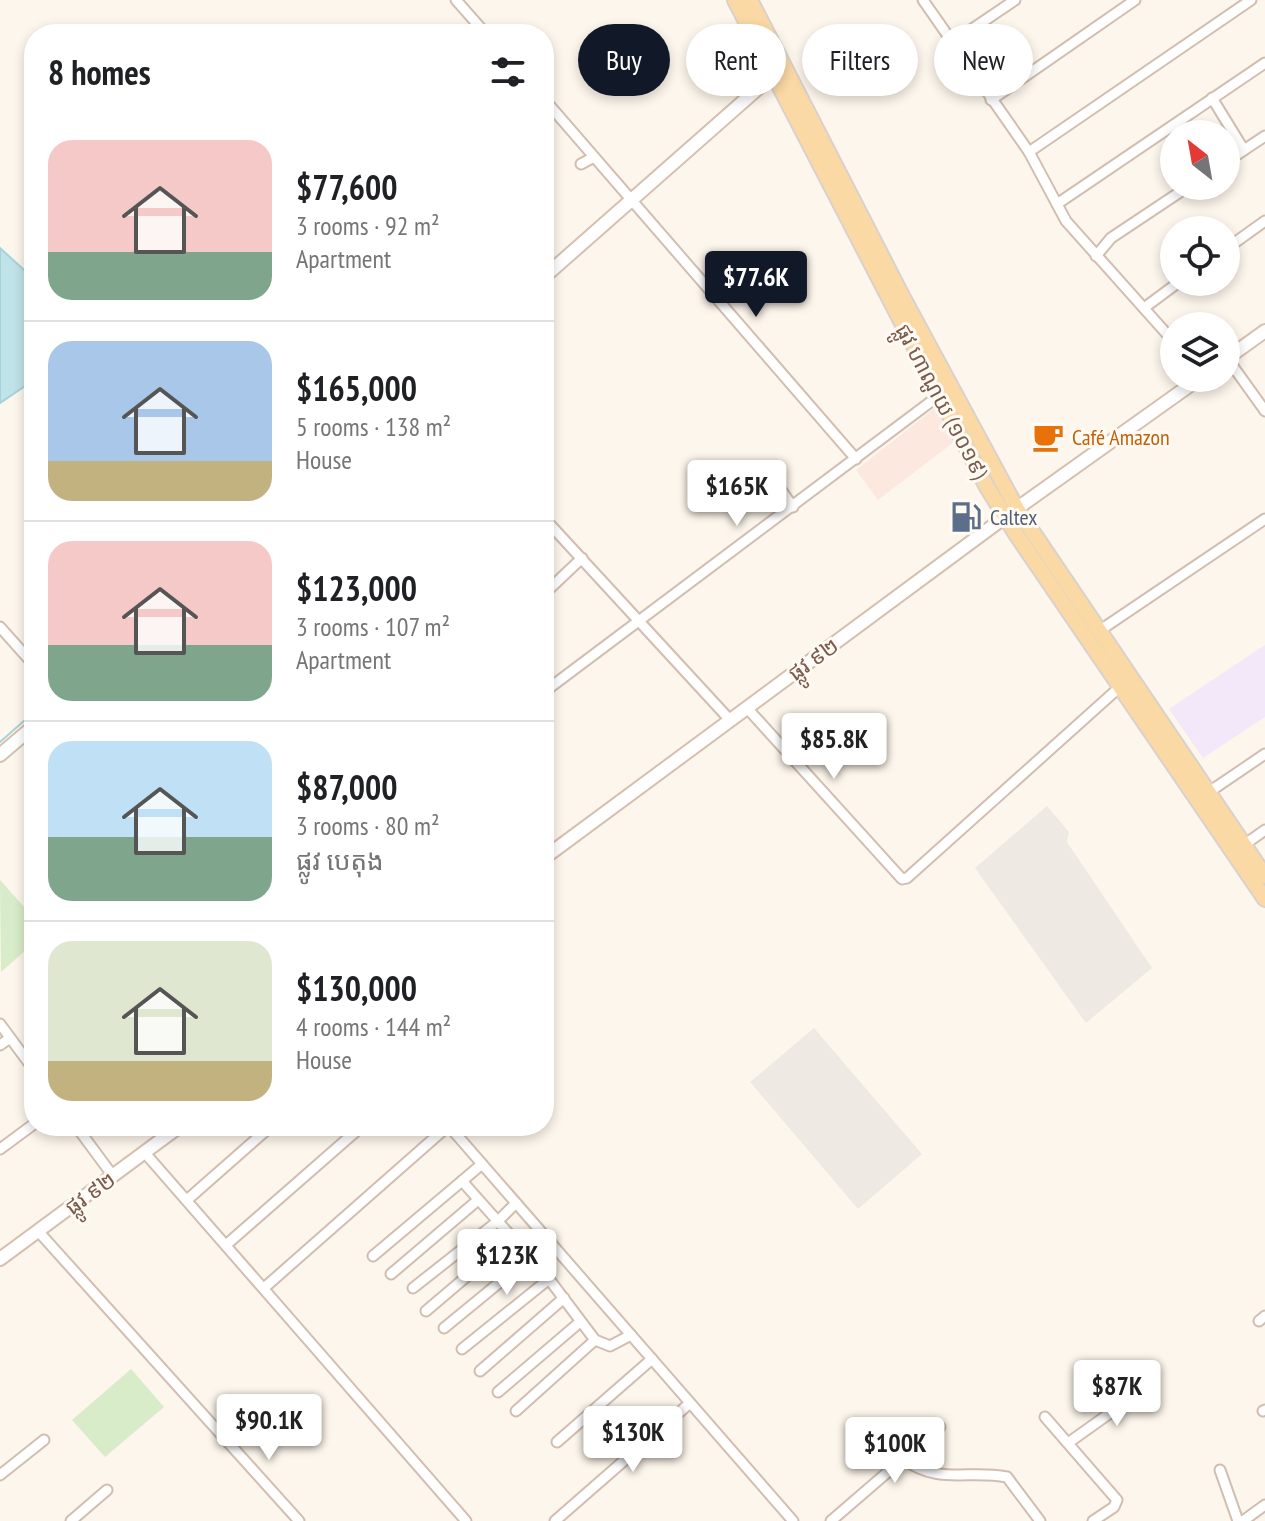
<!DOCTYPE html>
<html lang="en">
<head>
<meta charset="utf-8">
<style>
	:root { --surface:#fff; --page:#f6f6f6; --text:#202124; --muted:#757577; --line:#e0e0e0; --accent:#111827 }
	body { margin:0; font-family:"PT Sans Narrow","Noto Sans Khmer",sans-serif; background:var(--page); color:var(--text); height:100vh; display:flex; flex-direction:column; font-size:30px; white-space:nowrap }
	* { box-sizing:border-box; margin:0 }
	p { font-size:26px; color:var(--muted) }
	.icon { flex:none; width:44px; height:44px; fill:none; stroke:currentColor; stroke-width:2; stroke-linecap:round; stroke-linejoin:round }
	.map { position:relative; flex:1; overflow:hidden }
	.details { position:absolute; left:24px; top:24px; width:530px; height:1112px; display:flex; flex-direction:column; background:var(--surface); border-radius:32px; box-shadow:0 4px 12px #0003 }
	.details>* { flex:none }
	.hud { position:absolute; left:578px; top:24px; width:566px; height:72px; display:flex; gap:16px }
	.needle { width:52px; rotate:329deg }
	.fabs { position:absolute; left:1160px; top:120px; display:grid; gap:16px }
	.fabs a { display:grid; place-items:center; width:80px; height:80px; border-radius:50%; background:var(--surface); box-shadow:0 4px 12px #0003; font-size:40px }
	.price { position:absolute; translate:-50% -68px; padding:0 18px; border-radius:8px; background:#fff; color:#222; font-size:26px; line-height:52px; filter:drop-shadow(0 2px 4px #0008) }
	.price::after { content:''; position:absolute; left:50%; top:48px; width:24px; height:18px; margin-left:-12px; background:inherit; clip-path:polygon(0 0,100% 0,50% 100%) }
	.price.selected { background:var(--accent); color:#fff }
	ul { padding:0; list-style:none }
	li { display:flex; align-items:center; gap:24px; height:200px; padding:0 24px }
	li+li { border-top:2px solid var(--line) }
	li span { display:grid; place-items:center; flex:none; width:224px; height:160px; border-radius:24px; color:#555 }
	li>.icon { margin-inline-start:auto }
	span .icon { width:96px; height:96px; fill:#fffc; stroke-width:1 }
	li b { font-size:34px }
	h2 { display:flex; justify-content:space-between; align-items:center; height:96px; padding:0 24px; font-size:34px }
	.pill { padding:0 28px; border-radius:36px; background:var(--surface); box-shadow:0 4px 12px #0003; font-size:28px; line-height:72px }
	.pill.selected { background:var(--accent); color:#fff }
	.map>svg:first-child { display:block }
	.commercial { fill:#fde8e0 }
	.industrial { fill:#efe9e4 }
	.education { fill:#f3e8fa }
	.green { fill:#d8ecc9 }
	.water { fill:#bfe3e8; stroke:#a5d3da; stroke-width:2 }
	.lines { fill:none; stroke-linecap:round; stroke-linejoin:round }
	.stream { stroke:#a5d3da; stroke-width:2 }
	.street-casing { stroke:#d1beb0; stroke-width:13 }
	.secondary-casing { stroke:#d6c0b0; stroke-width:16 }
	.primary-casing { stroke:#dad1cd; stroke-width:18 }
	.street { stroke:#fff; stroke-width:9 }
	.secondary { stroke:#fff; stroke-width:12 }
	.primary { stroke:#fbd9a5; stroke-width:14 }
	.labels { text-anchor:middle; dominant-baseline:central; stroke-width:6; stroke-linejoin:round; paint-order:stroke }
	.street-label { font-size:22px; fill:#7a5c4d; stroke:#fffaf3 }
	.food-label { font-size:22px; fill:#c56008; stroke:#fffaf3; text-anchor:start }
	.service-label { font-size:22px; fill:#4e5e75; stroke:#fffaf3; text-anchor:start }
</style>
</head>
<body>
<div class="map">
<svg width="1265" height="1521" viewBox="0 0 1265 1521">
	<rect width="100%" height="100%" fill="#fdf6ec"/>
	<!-- commercial -->
	<polygon class="commercial" points="935,408 954,442 878,500 856,470"/>
	<!-- industrial -->
	<g class="industrial">
		<polygon points="1047,806 1069,832 1067,842 1152,968 1086,1023 975,868"/>
		<polygon points="814,1028 922,1154 858,1209 750,1082"/>
	</g>
	<!-- education -->
	<polygon class="education" points="1265,645 1265,717 1203,758 1169,709"/>
	<!-- green -->
	<g class="green">
		<polygon points="0,880 34,918 34,943 1,972"/>
		<polygon points="131,1369 164,1407 105,1457 72,1420"/>
	</g>
	<!-- water -->
	<polygon class="water" points="0,248 34,279 34,380 0,403"/>
	<g class="lines">
		<!-- stream -->
		<polyline class="stream" points="0,742 34,712"/>
		<defs>
			<g id="street">
				<polyline points="456,0 486,34"/>
				<polyline points="923,0 1029,152 1066,221 1174,342"/>
				<polyline points="953,42 1015,0"/>
				<polyline points="1212,98 1244,150"/>
				<polyline points="544,99 856,459"/>
				<polyline points="991,100 1135,0"/>
				<polyline points="1029,152 1251,0"/>
				<polyline points="1226,162 1265,136"/>
				<polyline points="581,164 594,157"/>
				<polyline points="1057,204 1265,63"/>
				<polyline points="1226,249 1265,221"/>
				<polyline points="1096,256 1111,238 1189,186"/>
				<polyline points="1144,308 1179,282"/>
				<polyline points="1227,358 1265,411"/>
				<polyline points="772,477 793,507"/>
				<polyline points="544,518 730,720"/>
				<polyline points="544,594 582,558"/>
				<polyline points="0,627 34,665"/>
				<polyline points="1099,631 1265,519"/>
				<polyline points="544,692 941,394"/>
				<polyline points="747,708 902,879 907,878 1122,685"/>
				<polyline points="1209,792 1265,754"/>
				<polyline points="1244,845 1265,830"/>
				<polyline points="0,1024 34,1070"/>
				<polyline points="0,1045 10,1038"/>
				<polyline points="76,1126 113,1176"/>
				<polyline points="449,1126 793,1521"/>
				<polyline points="0,1149 34,1124"/>
				<polyline points="145,1153 466,1521"/>
				<polyline points="462,1181 482,1164"/>
				<polyline points="187,1200 271,1126"/>
				<polyline points="38,1231 299,1521"/>
				<polyline points="226,1245 362,1126"/>
				<polyline points="373,1256 462,1181 549,1279 595,1340 610,1346 631,1335"/>
				<polyline points="391,1274 478,1200"/>
				<polyline points="264,1288 448,1126"/>
				<polyline points="413,1288 498,1221 516,1203"/>
				<polyline points="426,1311 512,1238"/>
				<polyline points="1259,1321 1265,1316"/>
				<polyline points="444,1328 550,1241"/>
				<polyline points="462,1349 549,1279"/>
				<polyline points="480,1371 564,1298"/>
				<polyline points="498,1392 580,1322"/>
				<polyline points="516,1411 595,1340"/>
				<polyline points="1263,1411 1265,1410"/>
				<polyline points="1045,1417 1117,1500 1114,1507 1093,1521"/>
				<polyline points="557,1442 652,1359"/>
				<polyline points="1068,1443 1148,1386"/>
				<path d="M901,1458C941,1486 966,1469 1007,1477L1040,1521"/>
				<polyline points="1220,1470 1238,1521"/>
				<polyline points="0,1475 44,1440"/>
				<polyline points="71,1521 107,1490"/>
				<polyline points="555,1521 690,1403"/>
				<polyline points="831,1521 940,1427"/>
				<polyline points="1243,1521 1265,1505"/>
			</g>
			<g id="secondary">
				<polyline points="544,277 779,70"/>
				<polyline points="1226,359 1265,331"/>
				<polyline points="0,755 34,726"/>
				<polyline points="544,858 1005,517 1200,378"/>
				<polyline points="0,1259 180,1126"/>
			</g>
			<g id="primary">
				<polyline points="735,0 987,487 1016,534 1265,899"/>
				<polyline points="750,0 902,296 1017,509 1265,876"/>
			</g>
		</defs>
		<!-- street casing -->
		<use href="#street" class="street-casing"/>
		<!-- secondary casing -->
		<use href="#secondary" class="secondary-casing"/>
		<!-- primary casing -->
		<use href="#primary" class="primary-casing"/>
		<!-- street -->
		<use href="#street" class="street"/>
		<!-- secondary -->
		<use href="#secondary" class="secondary"/>
		<!-- primary -->
		<use href="#primary" class="primary"/>
	</g>
	<!-- icons -->
	<defs>
		<symbol id="cafe-bare" viewBox="-9 -9 18 18"><path d="M-5.5-4.5H6V0H3Q3 3.5 0 3.5H-2.5Q-5.5 3.5-5.5 0ZM3-3.2v2h1.7v-2ZM-6 4.5H4V6H-6Z" fill="#e8710a" stroke="#fffaf3" stroke-width="2.5" paint-order="stroke"/></symbol>
		<symbol id="fuel-bare" viewBox="-9 -9 18 18"><path d="M-5.5-6h7V0h2V4h1.3V-2.5L3-4.5l.8-.8L6-3V5H2.5V1h-1V6h-7ZM-4.2-4.7v3.2H.2V-4.7Z" fill="#5c6f8a" stroke="#fffaf3" stroke-width="2.5" paint-order="stroke"/></symbol>
	</defs>
	<g fill-rule="evenodd">
		<use href="#cafe-bare" x="1026" y="415" width="44" height="44"/>
		<use href="#fuel-bare" x="944" y="495" width="44" height="44"/>
	</g>
	<g class="labels">
		<!-- street labels -->
		<g class="street-label">
			<text transform="translate(942 401) rotate(62)">ផ្លូវ ហាណូយ (១០១៩)</text>
			<text transform="translate(813 659) rotate(-36)">ផ្លូវ ៩២</text>
			<text transform="translate(90 1193) rotate(-36)">ផ្លូវ ៩២</text>
		</g>
		<!-- food labels -->
		<g class="food-label">
			<text x="1072" y="437">Café Amazon</text>
		</g>
		<!-- service labels -->
		<g class="service-label">
			<text x="990" y="517">Caltex</text>
		</g>
	</g>
</svg>
<div class="fabs">
<a><svg class="needle" viewBox="-14 -14 28 28"><path d="M0-13l5 13h-10z" fill="#e53935"/><path d="M0 13l5-13h-10z" fill="#757577"/></svg></a>
<a><svg class="icon" aria-label="locate" viewBox="0 0 24 24"><circle cx="12" cy="12" r="6"/><path d="M12 2v4M12 18v4M2 12h4M18 12h4"/></svg></a>
<a><svg class="icon" aria-label="layers" viewBox="0 0 24 24"><path d="M12 4l9 5-9 5-9-5zM3 14l9 5 9-5"/></svg></a>
</div>
<b class="price selected" style="left:756px;top:319px">$77.6K</b>
<b class="price" style="left:737px;top:528px">$165K</b>
<b class="price" style="left:834px;top:781px">$85.8K</b>
<b class="price" style="left:507px;top:1297px">$123K</b>
<b class="price" style="left:1117px;top:1428px">$87K</b>
<b class="price" style="left:269px;top:1462px">$90.1K</b>
<b class="price" style="left:633px;top:1474px">$130K</b>
<b class="price" style="left:895px;top:1485px">$100K</b>
<div class="hud">
<a class="pill selected">Buy</a>
<a class="pill">Rent</a>
<a class="pill">Filters</a>
<a class="pill">New</a>
</div>
<section class="details">
<h2>8 homes<svg class="icon" aria-label="filters" viewBox="0 0 24 24"><path d="M4 7h16M4 17h16"/><circle cx="9" cy="7" r="2"/><circle cx="15" cy="17" r="2"/></svg></h2>
<ul>
<li><span style="background:linear-gradient(#f6c9c9 70%,#7fa58c 0)"><svg class="icon" aria-label="home" viewBox="0 0 24 24"><path d="M3 11l9-7 9 7M6 9v11h12V9"/></svg></span><div><b>$77,600</b><p>3 rooms · 92 m²</p><p>Apartment</p></div></li>
<li><span style="background:linear-gradient(#a9c7e8 75%,#c2b280 0)"><svg class="icon" aria-label="home" viewBox="0 0 24 24"><path d="M3 11l9-7 9 7M6 9v11h12V9"/></svg></span><div><b>$165,000</b><p>5 rooms · 138 m²</p><p>House</p></div></li>
<li><span style="background:linear-gradient(#f6c9c9 65%,#7fa58c 0)"><svg class="icon" aria-label="home" viewBox="0 0 24 24"><path d="M3 11l9-7 9 7M6 9v11h12V9"/></svg></span><div><b>$123,000</b><p>3 rooms · 107 m²</p><p>Apartment</p></div></li>
<li><span style="background:linear-gradient(#bfe0f5 60%,#7fa58c 0)"><svg class="icon" aria-label="home" viewBox="0 0 24 24"><path d="M3 11l9-7 9 7M6 9v11h12V9"/></svg></span><div><b>$87,000</b><p>3 rooms · 80 m²</p><p>ផ្លូវ បេតុង</p></div></li>
<li><span style="background:linear-gradient(#dfe7d0 75%,#c2b280 0)"><svg class="icon" aria-label="home" viewBox="0 0 24 24"><path d="M3 11l9-7 9 7M6 9v11h12V9"/></svg></span><div><b>$130,000</b><p>4 rooms · 144 m²</p><p>House</p></div></li>
</ul>
</section>
</div>
</body>
</html>
